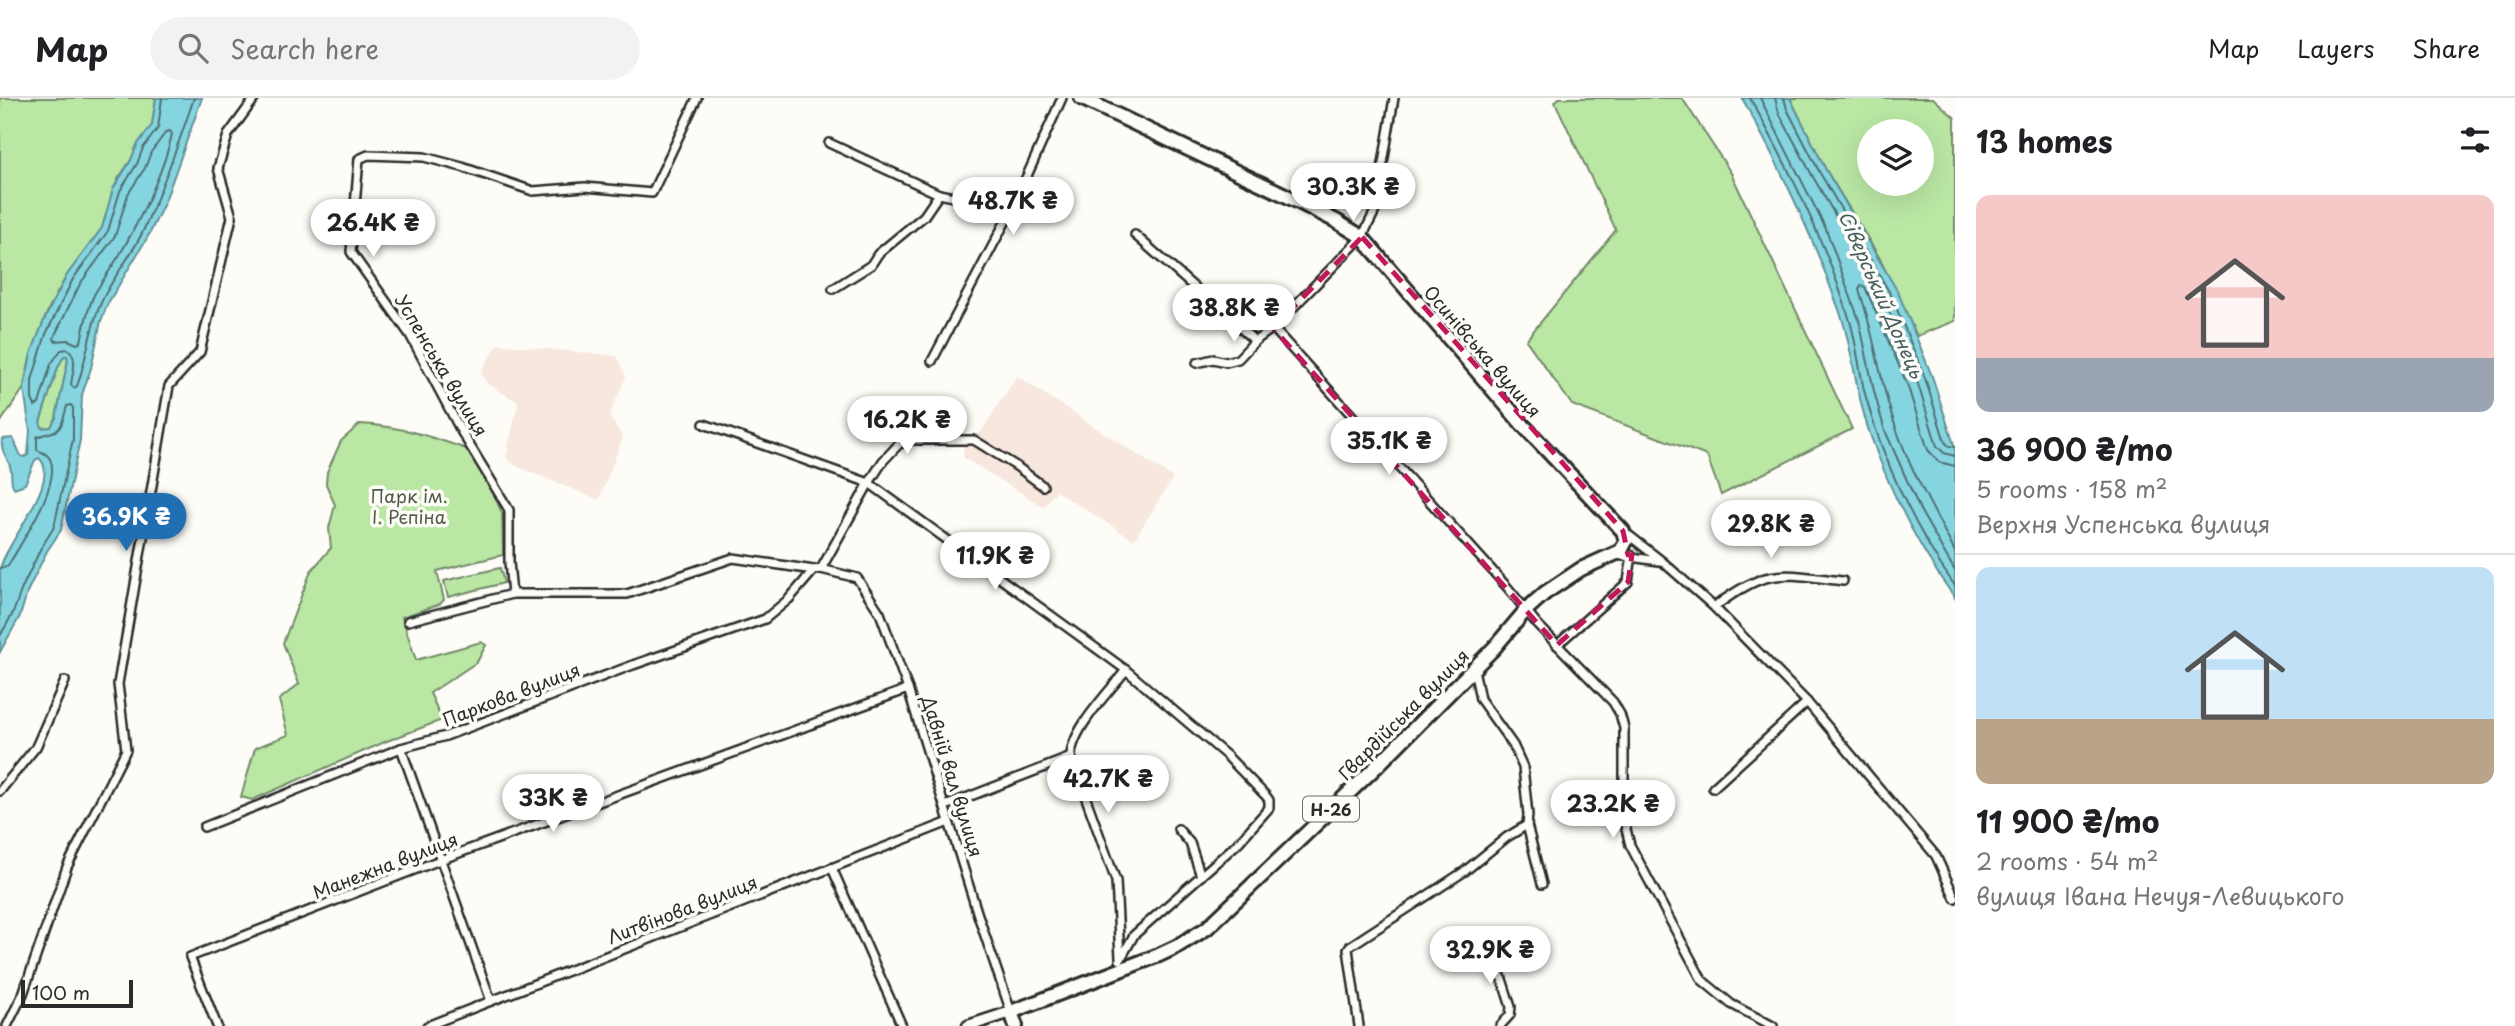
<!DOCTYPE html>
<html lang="en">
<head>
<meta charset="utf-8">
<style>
	:root { --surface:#fff; --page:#f2f2f2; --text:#202124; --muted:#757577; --line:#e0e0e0; --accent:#1f6fb2 }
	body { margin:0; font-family:"Playpen Sans",sans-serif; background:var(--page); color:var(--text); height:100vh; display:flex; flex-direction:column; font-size:26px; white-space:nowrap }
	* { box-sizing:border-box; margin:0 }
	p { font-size:23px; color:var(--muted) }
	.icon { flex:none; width:38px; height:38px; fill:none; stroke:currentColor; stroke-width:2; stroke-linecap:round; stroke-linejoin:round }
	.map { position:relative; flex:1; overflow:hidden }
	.panel { display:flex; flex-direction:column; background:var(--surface); width:560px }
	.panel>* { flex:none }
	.tools { position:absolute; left:1857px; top:21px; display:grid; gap:14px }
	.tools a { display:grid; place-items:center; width:77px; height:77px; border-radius:50%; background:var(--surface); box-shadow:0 7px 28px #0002; font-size:35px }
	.scale { position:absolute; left:21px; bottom:18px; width:112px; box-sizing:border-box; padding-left:7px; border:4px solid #2b2b2b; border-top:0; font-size:19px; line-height:24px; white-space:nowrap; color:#2b2b2b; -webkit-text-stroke:5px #fdfcf7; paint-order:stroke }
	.price { position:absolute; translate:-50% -60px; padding:0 16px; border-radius:24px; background:#fff; color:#222; font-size:23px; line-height:46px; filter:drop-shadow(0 2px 4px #0008) }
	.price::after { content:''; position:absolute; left:50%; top:42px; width:21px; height:16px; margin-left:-10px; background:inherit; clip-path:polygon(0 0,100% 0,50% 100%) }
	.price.on { background:var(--accent); color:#fff }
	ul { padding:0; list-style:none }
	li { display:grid; align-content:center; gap:14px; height:371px; padding:0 21px }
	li+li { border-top:2px solid var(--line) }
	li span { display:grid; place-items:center; height:217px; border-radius:14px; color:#555 }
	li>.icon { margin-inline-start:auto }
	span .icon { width:126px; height:126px; fill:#fffc; stroke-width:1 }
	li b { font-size:30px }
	h2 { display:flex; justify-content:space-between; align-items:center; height:84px; padding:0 21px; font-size:30px }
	header { display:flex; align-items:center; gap:42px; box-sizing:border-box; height:98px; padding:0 35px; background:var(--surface); border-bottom:2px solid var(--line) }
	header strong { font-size:33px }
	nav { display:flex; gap:38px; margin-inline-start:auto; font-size:24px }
	.search { width:490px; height:63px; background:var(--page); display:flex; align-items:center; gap:18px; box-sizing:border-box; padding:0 24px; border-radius:38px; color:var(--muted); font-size:26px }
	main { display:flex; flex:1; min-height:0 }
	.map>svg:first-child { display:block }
	.built { fill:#f8e7de }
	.green { fill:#bae7a4; stroke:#728968; stroke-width:2; fill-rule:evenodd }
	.water { fill:#85d5e0; stroke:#619198; stroke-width:2; fill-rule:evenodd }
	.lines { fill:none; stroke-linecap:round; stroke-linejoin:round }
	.shore { stroke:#4f6f73; stroke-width:2 }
	.minor-casing { stroke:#2b2b2b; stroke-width:12 }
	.tertiary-casing { stroke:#2b2b2b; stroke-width:15 }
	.primary-casing { stroke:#2b2b2b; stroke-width:18 }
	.minor { stroke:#fdfcf7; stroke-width:7 }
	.tertiary { stroke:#fdfcf7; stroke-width:10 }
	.primary { stroke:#fdfcf7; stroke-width:12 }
	.marked { fill:none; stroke:#c2185b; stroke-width:5; stroke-dasharray:14 9; stroke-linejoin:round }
	.labels { text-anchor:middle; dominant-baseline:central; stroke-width:7; stroke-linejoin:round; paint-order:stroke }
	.shield { fill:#fdfcf7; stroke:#6a6a68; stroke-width:2 }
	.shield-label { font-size:16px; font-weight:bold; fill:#2b2b2b }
	.street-label { font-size:18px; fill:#2b2b2b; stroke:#fdfcf7 }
	.park-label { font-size:18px; fill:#4f5a49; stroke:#fdfcf7 }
	.water-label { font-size:19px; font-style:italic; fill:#465e61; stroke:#fdfcf7 }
</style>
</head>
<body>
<header>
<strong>Map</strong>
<div class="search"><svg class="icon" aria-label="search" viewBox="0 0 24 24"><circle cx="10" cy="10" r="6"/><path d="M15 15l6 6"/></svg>Search here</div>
<nav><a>Map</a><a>Layers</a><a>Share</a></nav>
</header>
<main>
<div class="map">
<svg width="1955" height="928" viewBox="0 0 1955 928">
	<rect width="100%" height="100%" fill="#fdfcf7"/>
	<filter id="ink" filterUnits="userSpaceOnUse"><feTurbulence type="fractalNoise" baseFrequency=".0143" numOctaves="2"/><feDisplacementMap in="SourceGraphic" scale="14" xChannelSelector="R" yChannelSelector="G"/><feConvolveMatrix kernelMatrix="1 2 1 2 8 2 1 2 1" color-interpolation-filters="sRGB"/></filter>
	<g filter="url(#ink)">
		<!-- built -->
		<g class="built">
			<polygon points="498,246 617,258 626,279 609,318 623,339 599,402 516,368 506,360 518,304 486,285 481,273"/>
			<polygon points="1017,278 1173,380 1134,442 1056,393 1044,409 964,360 962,337 980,335"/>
		</g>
		<!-- green -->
		<g class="green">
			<polygon points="0,0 156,0 152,27 137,47 131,62 118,81 102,130 67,177 49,210 31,256 24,290 0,325"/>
			<polygon points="1559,0 1682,0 1731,75 1852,331 1721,397 1707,358 1572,307 1526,242 1616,132 1555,4"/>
			<path d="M1790,0H1933L1955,20V223L1917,238L1879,159L1826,72ZM1869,33H1922V86H1869Z"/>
			<polygon points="64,258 67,258 68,262 56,320 51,329 42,330 40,324 58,269"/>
			<path d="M360,326C402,328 435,340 475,354L502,415L503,457L437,473L444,502L440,506L402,519L416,562L481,544L486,547L477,564L430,595L442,622L387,643L252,702L241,699L255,650L288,637L279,602L299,586L283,545L311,473L331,450L329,430L335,407L326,386L327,374L341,343Z"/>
			<polygon points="500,470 504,485 448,499 444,483"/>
		</g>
		<!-- water -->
		<g class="water">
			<path d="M156,0H202L165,103L150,135L108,205L101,223L91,270L82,297L80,342L61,432L47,453L28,492L20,518L0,554C0,527 0,498 0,472C3,448 63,381 39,360L35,362L25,386L14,390C10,383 12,381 11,373C10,361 0,355 2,341L13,340L21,358L24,359L28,357L30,333L24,290L31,256L45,220L67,177L102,130L113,91L131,62L137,47L152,27ZM64,258H67L68,262L56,320L51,329L42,330L40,324L58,269Z"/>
			<path d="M1742,0H1790L1826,72L1898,194L1932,278L1955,350V500C1919,451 1890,393 1870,336C1857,300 1854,263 1844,227C1840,212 1833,197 1828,182C1804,119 1775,59 1742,0Z"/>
		</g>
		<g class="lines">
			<!-- shore -->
			<g class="shore">
				<path d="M162,0L158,30L143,50L137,66L120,93L108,133L73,181L46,236L32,282V301L35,308L39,306L51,266L61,252L68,251C79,260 72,275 71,287L74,290L77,288C87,261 89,231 101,205C112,179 133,157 144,131C163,88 179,45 194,0"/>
				<path d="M1750,0C1790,71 1826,145 1850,223C1857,247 1859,272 1865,296C1883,363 1915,432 1955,488"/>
				<polyline points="1760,0 1826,131 1859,222 1874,293 1884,330 1920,412 1955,473"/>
				<polyline points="1775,0 1779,15 1813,79 1884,201 1917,283 1937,348 1944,355 1955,358"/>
				<polyline points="1784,0 1787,11 1820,75 1891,197 1925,280 1945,344 1949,348 1955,349"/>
				<path d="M170,33L172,36C164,72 141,119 123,151C114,167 103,181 94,197C87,212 84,228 81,244L77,246L68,242L55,243L54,239L80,186L115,138L128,96L145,70L151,54L166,34Z"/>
				<path d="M1955,368L1939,364L1928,352L1907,286L1865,189L1861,188L1859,192C1875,236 1879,283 1895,327C1910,372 1934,412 1955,454"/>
				<path d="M0,470L8,468C20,446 62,386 50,361C48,356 42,354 37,352V339C61,330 59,338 67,308L71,307L73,310V341L54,429L41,450L22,490L13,515L0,538"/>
			</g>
			<defs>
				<g id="minor">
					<polyline points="829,45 939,96 1012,111"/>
					<polyline points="1135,137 1255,243"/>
					<polyline points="833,191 871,167 878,156 924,118 939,96"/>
					<polyline points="1273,230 1508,490 1538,527 1613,604 1620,616 1624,630 1624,723 1630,747 1702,882 1731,906 1773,928"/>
					<polyline points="932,263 1012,111 1062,0"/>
					<polyline points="1197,265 1213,261 1226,264 1238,261 1255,243 1273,230 1362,139 1375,113 1394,0"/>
					<polyline points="704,326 869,385 1126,572 1227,658 1266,698 1269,702 1269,710 1238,745 1134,837 1120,862"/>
					<polyline points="1626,435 1663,464 1714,509 1807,604 1936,758 1955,800"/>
					<polyline points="1616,457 1659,463"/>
					<polyline points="821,471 869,385 883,363 899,346 912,342 974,342 1016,368 1043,388"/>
					<polyline points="512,496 509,464 509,412 461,333 410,237 351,154 359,61 368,57 424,59 462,69 533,93 585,89 652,95 697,0"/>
					<path d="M1714,509C1769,469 1778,475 1843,483"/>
					<polyline points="408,523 512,496 627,496 733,460 814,472 821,471 857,480 880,515 908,591 978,817 1011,914"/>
					<polyline points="1557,547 1628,484 1632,457"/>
					<polyline points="1474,571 1480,601 1513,647 1523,669 1528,717 1527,727 1542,786"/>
					<polyline points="401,650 491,903"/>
					<polyline points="1713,690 1807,604"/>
					<polyline points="0,693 36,649 65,583"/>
					<polyline points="945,708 1071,659"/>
					<polyline points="204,729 401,650 446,638 633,567 765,521 789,501 814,472"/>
					<polyline points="1178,731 1190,745 1201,778"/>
					<polyline points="832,770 902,928"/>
					<polyline points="1493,853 1511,909 1510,917 1500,928"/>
					<path d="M1120,860L1116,783L1071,659C1071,632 1109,594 1126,572"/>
					<polyline points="7,928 23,896 67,769 126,652 118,586 169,288 200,254 232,119 218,70 228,37 255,0"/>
					<polyline points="217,928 190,859 440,762 908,591"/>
					<polyline points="427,928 949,724"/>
					<polyline points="1359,928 1348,851 1350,848 1465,773 1507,739 1527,727"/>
				</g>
				<polyline id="tertiary" points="968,928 1011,914"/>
				<polyline id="primary" points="1016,928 1011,914 1159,857 1176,849 1207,830 1377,668 1494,550 1526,512 1545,495 1581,471 1621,453 1626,443 1623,433 1523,327 1362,139 1336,123 1283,96 1081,0"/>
			</defs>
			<!-- minor casing -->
			<use href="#minor" class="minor-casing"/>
			<!-- tertiary casing -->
			<use href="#tertiary" class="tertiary-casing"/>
			<!-- primary casing -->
			<use href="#primary" class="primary-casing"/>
			<!-- minor -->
			<use href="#minor" class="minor"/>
			<!-- tertiary -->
			<use href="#tertiary" class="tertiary"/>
			<!-- primary -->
			<use href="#primary" class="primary"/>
		</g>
	</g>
	<!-- marked area -->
	<path class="marked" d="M1362,139L1623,433L1628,457H1632L1628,484L1557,547L1273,230Z"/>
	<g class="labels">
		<!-- shield labels -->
		<rect class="shield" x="1303" y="698.5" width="56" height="25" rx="5"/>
		<g class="shield-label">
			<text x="1331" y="711">Н-26</text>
		</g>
		<!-- street labels -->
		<g class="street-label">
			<text transform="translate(1483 253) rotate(49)">Осинівська вулиця</text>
			<text transform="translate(442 267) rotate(59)">Успенська вулиця</text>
			<text transform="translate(511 596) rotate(-21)">Паркова вулиця</text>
			<text transform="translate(1403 616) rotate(-45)">Гвардійська вулиця</text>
			<text transform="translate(953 678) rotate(73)">Давній вал вулиця</text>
			<text transform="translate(385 767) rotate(-21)">Манежна вулиця</text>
			<text transform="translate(682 811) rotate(-21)">Литвінова вулиця</text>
		</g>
		<!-- park labels -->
		<g class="park-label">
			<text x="409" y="397">Парк ім.<tspan x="409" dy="21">І. Рєпіна</tspan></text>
		</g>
		<!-- water labels -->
		<g class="water-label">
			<text transform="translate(1882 196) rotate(66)">Сіверський Донець</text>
		</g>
	</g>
</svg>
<div class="tools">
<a><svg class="icon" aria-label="layers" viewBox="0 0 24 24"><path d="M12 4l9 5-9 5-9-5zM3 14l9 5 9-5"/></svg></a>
</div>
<div class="scale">100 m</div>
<b class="price" style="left:1353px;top:125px">30.3K ₴</b>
<b class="price" style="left:1013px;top:139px">48.7K ₴</b>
<b class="price" style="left:373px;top:161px">26.4K ₴</b>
<b class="price" style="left:1234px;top:246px">38.8K ₴</b>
<b class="price" style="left:907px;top:358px">16.2K ₴</b>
<b class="price" style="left:1389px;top:379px">35.1K ₴</b>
<b class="price on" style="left:126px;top:455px">36.9K ₴</b>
<b class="price" style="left:1771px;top:462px">29.8K ₴</b>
<b class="price" style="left:995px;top:494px">11.9K ₴</b>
<b class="price" style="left:1108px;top:717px">42.7K ₴</b>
<b class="price" style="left:553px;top:736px">33K ₴</b>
<b class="price" style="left:1613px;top:742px">23.2K ₴</b>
<b class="price" style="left:1490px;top:888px">32.9K ₴</b>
</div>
<section class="panel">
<h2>13 homes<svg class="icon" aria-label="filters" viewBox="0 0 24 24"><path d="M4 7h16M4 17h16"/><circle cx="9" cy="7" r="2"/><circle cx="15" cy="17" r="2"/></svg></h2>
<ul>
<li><span style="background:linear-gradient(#f6c9c9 75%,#9aa5b1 0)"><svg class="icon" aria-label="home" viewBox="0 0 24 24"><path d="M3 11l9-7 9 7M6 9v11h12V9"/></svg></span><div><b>36 900 ₴/mo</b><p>5 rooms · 158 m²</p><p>Верхня Успенська вулиця</p></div></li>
<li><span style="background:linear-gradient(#bfe0f5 70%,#b9a48a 0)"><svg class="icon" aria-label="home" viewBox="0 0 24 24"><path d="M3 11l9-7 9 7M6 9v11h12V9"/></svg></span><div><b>11 900 ₴/mo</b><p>2 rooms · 54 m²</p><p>вулиця Івана Нечуя-Левицького</p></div></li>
</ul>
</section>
</main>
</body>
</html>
